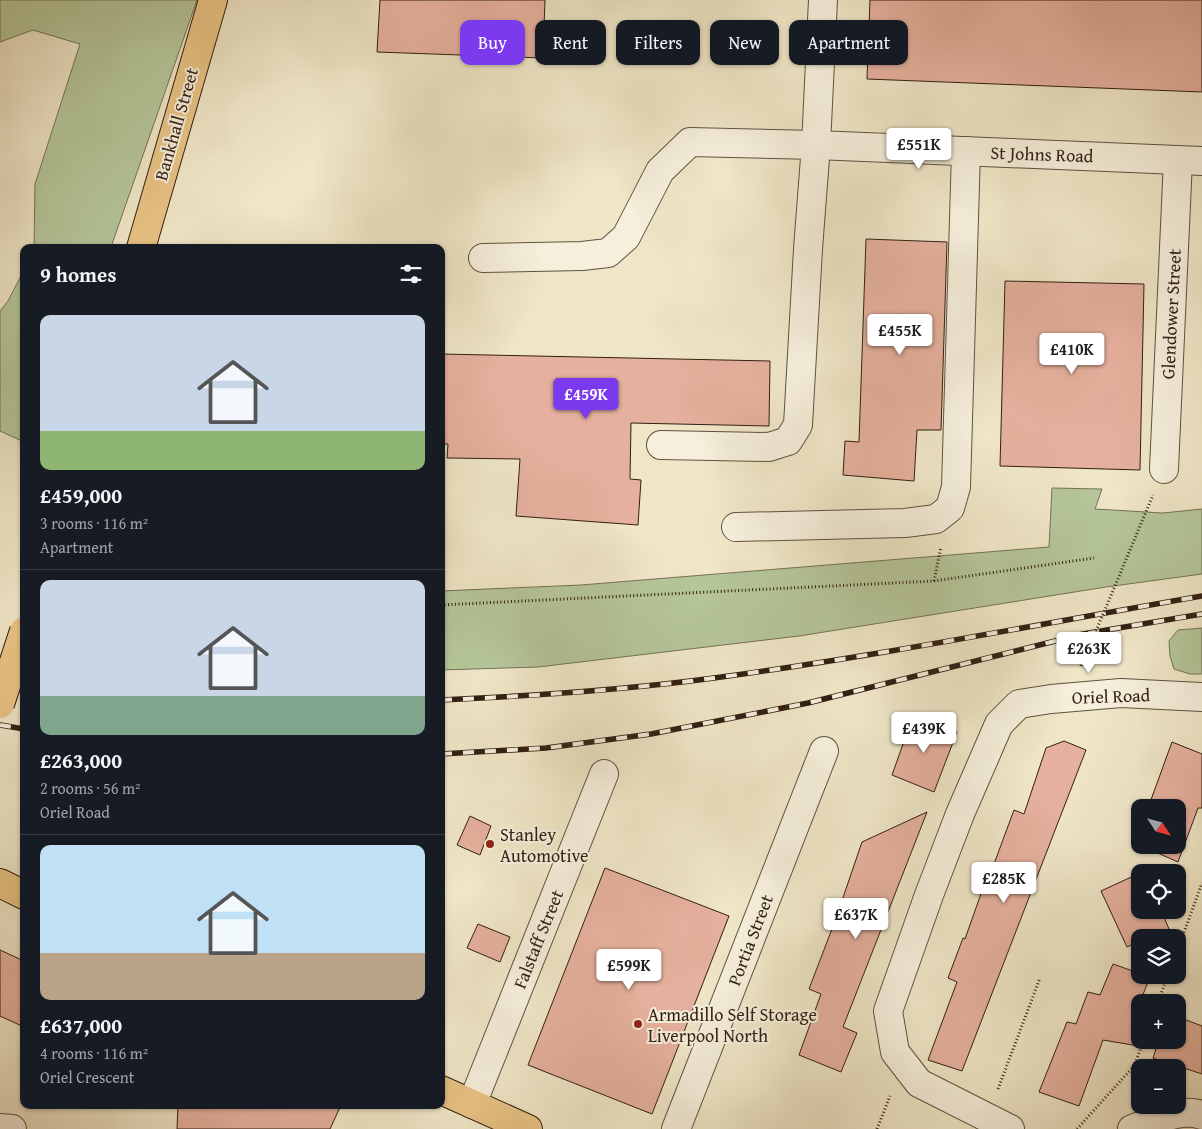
<!DOCTYPE html>
<html lang="en">
<head>
<meta charset="utf-8">
<style>
	:root { --surface:#171b24; --page:#242831; --text:#f1f3f6; --muted:#9ea1a6; --line:#363941; --accent:#7c3aed }
	body { margin:0; font-family:"Gentium Book Plus",serif; background:var(--page); color:var(--text); height:100vh; display:flex; flex-direction:column; font-size:19px; white-space:nowrap }
	* { box-sizing:border-box; margin:0 }
	p { font-size:16px; color:var(--muted) }
	.icon { flex:none; width:28px; height:28px; fill:none; stroke:currentColor; stroke-width:2; stroke-linecap:round; stroke-linejoin:round }
	.map { position:relative; flex:1; overflow:hidden }
	.sheet { position:absolute; left:20px; top:244px; width:425px; height:865px; display:flex; flex-direction:column; background:var(--surface); border-radius:10px; box-shadow:0 1px 4px #0004 }
	.sheet>* { flex:none }
	.top-card { position:absolute; left:460px; top:20px; width:475px; height:45px; display:flex; gap:10px }
	.needle { width:32px; rotate:126deg }
	.buttons { position:absolute; left:1131px; top:799px; display:grid; gap:10px }
	.buttons a { display:grid; place-items:center; width:55px; height:55px; border-radius:10px; background:var(--surface); box-shadow:0 1px 4px #0004; font-size:25px }
	.price { position:absolute; translate:-50% -42px; padding:0 11px; border-radius:5px; background:#fff; color:#222; font-size:16px; line-height:32px; filter:drop-shadow(0 1px 2px #0008) }
	.price::after { content:''; position:absolute; left:50%; top:30px; width:15px; height:11px; margin-left:-8px; background:inherit; clip-path:polygon(0 0,100% 0,50% 100%) }
	.price.on { background:var(--accent); color:#fff }
	ul { padding:0; list-style:none }
	li { display:grid; align-content:center; gap:10px; height:265px; padding:0 20px }
	li+li { border-top:1px solid var(--line) }
	li span { display:grid; place-items:center; height:155px; border-radius:10px; color:#555 }
	li>.icon { margin-inline-start:auto }
	span .icon { width:90px; height:90px; fill:#fffc; stroke-width:1 }
	li b { font-size:21px }
	h2 { display:flex; justify-content:space-between; align-items:center; height:60px; padding:0 20px; font-size:21px }
	.chip { padding:0 18px; border-radius:10px; background:var(--surface); box-shadow:0 1px 4px #0004; font-size:18px; line-height:45px }
	.chip.on { background:var(--accent); color:#fff }
	.map>svg:first-child { display:block }
	.green { fill:#b5c699; stroke:#747256 }
	.building { fill:#e5b09d; stroke:#321f13 }
	.lines { fill:none; stroke-linecap:round; stroke-linejoin:round }
	.minor-casing { stroke:#615140; stroke-width:30 }
	.major-casing { stroke:#321f13; stroke-width:30 }
	.path { stroke:#321f13; stroke-width:3; stroke-dasharray:1 2.5; stroke-linecap:butt }
	.minor { stroke:#f5efdb; stroke-width:28 }
	.major { stroke:#e8c384; stroke-width:28 }
	.rail-casing { stroke:#321f13; stroke-width:5.5 }
	.rail { stroke:#f5efdb; stroke-width:4; stroke-dasharray:11; stroke-linecap:butt }
	.major-bridge-casing { stroke:#321f13; stroke-width:30; stroke-linecap:butt }
	.path-bridge { stroke:#321f13; stroke-width:3; stroke-dasharray:1 2.5; stroke-linecap:butt }
	.major-bridge { stroke:#e8c384; stroke-width:28 }
	.poi-dot { fill:#8f2418; stroke:#f5efdb; stroke-width:2 }
	.labels { text-anchor:middle; dominant-baseline:central; stroke-width:4; stroke-linejoin:round; paint-order:stroke }
	.street-label { font-size:18px; fill:#321f13; stroke:#f5efdb }
	.poi-label { font-size:18px; fill:#321f13; stroke:#f5efdb; text-anchor:start }
</style>
</head>
<body>
<div class="map">
<svg width="1202" height="1129" viewBox="0 0 1202 1129">
	<rect width="100%" height="100%" fill="#efe6c7"/>
	<filter id="stains"><feTurbulence type="fractalNoise" baseFrequency=".004" numOctaves="4"/><feColorMatrix values="0 0 0 0 .2 0 0 0 0 .09 0 0 0 0 .02 0 0 0 .5 -.17"/></filter>
	<radialGradient id="worn" r=".72"><stop offset=".6" stop-color="#630" stop-opacity="0"/><stop offset="1" stop-color="#630" stop-opacity=".3"/></radialGradient>
	<!-- green -->
	<g class="green">
		<polygon points="0,0 197,0 111,247 34,247 35,184 80,44 33,30 0,42"/>
		<polygon points="24,270 24,442 0,431 0,311 8,301"/>
		<polygon points="1052,488 1102,489 1095,509 1163,513 1202,509 1202,574 1106,587 799,636 538,667 441,670 441,591 581,585 1049,547"/>
		<polygon points="1202,628 1202,674 1190,674 1174,669 1170,656 1169,641 1178,630"/>
	</g>
	<!-- building -->
	<g class="building">
		<polygon points="380,0 545,0 544,27 600,29 598,60 377,52"/>
		<polygon points="870,0 1202,0 1202,92 867,79"/>
		<polygon points="866,239 947,242 941,430 917,430 914,481 843,475 845,441 859,442"/>
		<polygon points="1005,281 1144,284 1140,470 1000,466"/>
		<polygon points="441,354 770,361 769,426 631,423 630,479 641,480 638,525 516,516 520,459 447,458 448,444 441,444"/>
		<polygon points="913,716 957,732 934,792 892,775"/>
		<polygon points="1064,741 1086,750 962,1071 928,1060 957,982 948,978 963,938 965,939 989,871 991,872 1014,810 1024,814 1046,748"/>
		<polygon points="1172,742 1202,754 1202,808 1198,808 1178,862 1135,843 1140,830 1140,845 1178,845 1178,808 1148,808"/>
		<polygon points="927,812 843,1027 857,1033 841,1072 799,1055 821,994 809,989 835,921 862,842"/>
		<polygon points="470,816 491,826 480,855 457,845"/>
		<polygon points="605,868 729,916 652,1114 528,1065"/>
		<polygon points="1140,873 1140,910 1161,910 1169,929 1149,938 1140,938 1140,941 1127,947 1101,891"/>
		<polygon points="478,924 510,937 500,962 467,948"/>
		<polygon points="0,950 24,961 24,1027 0,1016"/>
		<polygon points="1113,964 1150,977 1140,1002 1140,1040 1178,1040 1178,1017 1202,1026 1202,1074 1153,1058 1156,1049 1103,1040 1079,1106 1039,1092 1067,1022 1076,1024 1088,992 1100,995"/>
		<polygon points="178,1105 341,1105 330,1129 177,1129"/>
	</g>
	<g class="lines">
		<defs>
			<g id="minor">
				<polyline points="823,0 816,145 1202,161"/>
				<polyline points="483,258 582,256 608,253 626,237 660,171 690,142 816,145 808,249 798,425 788,441 769,447 661,445"/>
				<polyline points="1164,469 1178,160"/>
				<polyline points="736,527 905,523 936,519 950,508 956,487 966,151"/>
				<polyline points="472,1104 604,774"/>
				<polyline points="0,1128 12,1129"/>
				<polyline points="676,1129 824,751"/>
				<polyline points="1010,1129 919,1083 895,1052 888,1011 929,895 960,814 999,724 1019,704 1051,699 1121,693 1202,697"/>
				<path d="M1132,1129C1153,1122 1180,1107 1202,1115"/>
			</g>
			<g id="major">
				<polyline points="141,248 213,0"/>
				<polyline points="0,883 24,895"/>
				<polyline points="441,1090 528,1129"/>
			</g>
		</defs>
		<!-- minor casing -->
		<use href="#minor" class="minor-casing"/>
		<!-- major casing -->
		<use href="#major" class="major-casing"/>
		<!-- path -->
		<g class="path">
			<polyline points="934,581 941,547"/>
			<polyline points="441,605 934,581 1094,558"/>
			<polyline points="1107,605 1153,495"/>
			<polyline points="1081,666 1089,647"/>
			<polyline points="1178,949 1202,883"/>
			<polyline points="1158,1002 1168,975"/>
			<polyline points="1134,1066 1140,1077"/>
			<polyline points="998,1089 1040,978"/>
			<polyline points="877,1129 890,1096"/>
			<polyline points="1077,1129 1134,1066 1144,1040"/>
		</g>
		<!-- minor -->
		<use href="#minor" class="minor"/>
		<!-- major -->
		<use href="#major" class="major"/>
		<defs>
			<g id="rail">
				<polyline points="0,682 24,685"/>
				<path d="M441,700C532,696 624,690 714,678C878,656 1040,624 1202,596"/>
				<polyline points="0,725 24,729"/>
				<polyline points="441,754 546,748 651,734 808,703 1083,634 1202,614"/>
			</g>
		</defs>
		<!-- rail casing -->
		<use href="#rail" class="rail-casing"/>
		<!-- rail -->
		<use href="#rail" class="rail"/>
		<defs>
			<polyline id="major-bridge" points="0,704 24,631"/>
		</defs>
		<!-- major-bridge casing -->
		<use href="#major-bridge" class="major-bridge-casing"/>
		<!-- path-bridge -->
		<polyline class="path-bridge" points="1089,647 1107,605"/>
		<!-- major-bridge -->
		<use href="#major-bridge" class="major-bridge"/>
	</g>
	<!-- markers -->
	<g class="poi-dot">
		<circle cx="490" cy="844" r="5"/>
		<circle cx="638" cy="1024" r="5"/>
	</g>
	<g class="labels">
		<!-- street labels -->
		<g class="street-label">
			<text transform="translate(176 124) rotate(-74)">Bankhall Street</text>
			<text transform="translate(1042 154) rotate(2)">St Johns Road</text>
			<text transform="translate(1171 314) rotate(-87)">Glendower Street</text>
			<text transform="translate(1111 696) rotate(-2)">Oriel Road</text>
			<text transform="translate(538 939) rotate(-68)">Falstaff Street</text>
			<text transform="translate(750 940) rotate(-69)">Portia Street</text>
		</g>
		<!-- poi labels -->
		<g class="poi-label">
			<text x="500" y="834">Stanley<tspan x="500" dy="21">Automotive</tspan></text>
			<text x="648" y="1014">Armadillo Self Storage<tspan x="648" dy="21">Liverpool North</tspan></text>
		</g>
	</g>
	<rect width="100%" height="100%" filter="url(#stains)"/>
	<rect width="100%" height="100%" fill="url(#worn)"/>
</svg>
<div class="buttons">
<a><svg class="needle" viewBox="-14 -14 28 28"><path d="M0-13l5 13h-10z" fill="#e53935"/><path d="M0 13l5-13h-10z" fill="#9ea1a6"/></svg></a>
<a><svg class="icon" aria-label="locate" viewBox="0 0 24 24"><circle cx="12" cy="12" r="6"/><path d="M12 2v4M12 18v4M2 12h4M18 12h4"/></svg></a>
<a><svg class="icon" aria-label="layers" viewBox="0 0 24 24"><path d="M12 4l9 5-9 5-9-5zM3 14l9 5 9-5"/></svg></a>
<a>+</a>
<a>−</a>
</div>
<b class="price" style="left:919px;top:170px">£551K</b>
<b class="price" style="left:900px;top:356px">£455K</b>
<b class="price" style="left:1072px;top:375px">£410K</b>
<b class="price on" style="left:586px;top:420px">£459K</b>
<b class="price" style="left:1089px;top:674px">£263K</b>
<b class="price" style="left:924px;top:754px">£439K</b>
<b class="price" style="left:1004px;top:904px">£285K</b>
<b class="price" style="left:856px;top:940px">£637K</b>
<b class="price" style="left:629px;top:991px">£599K</b>
<div class="top-card">
<a class="chip on">Buy</a>
<a class="chip">Rent</a>
<a class="chip">Filters</a>
<a class="chip">New</a>
<a class="chip">Apartment</a>
</div>
<section class="sheet">
<h2>9 homes<svg class="icon" aria-label="filters" viewBox="0 0 24 24"><path d="M4 7h16M4 17h16"/><circle cx="9" cy="7" r="2"/><circle cx="15" cy="17" r="2"/></svg></h2>
<ul>
<li><span style="background:linear-gradient(#c9d6e8 75%,#8fb573 0)"><svg class="icon" aria-label="home" viewBox="0 0 24 24"><path d="M3 11l9-7 9 7M6 9v11h12V9"/></svg></span><div><b>£459,000</b><p>3 rooms · 116 m²</p><p>Apartment</p></div></li>
<li><span style="background:linear-gradient(#c9d6e8 75%,#7fa58c 0)"><svg class="icon" aria-label="home" viewBox="0 0 24 24"><path d="M3 11l9-7 9 7M6 9v11h12V9"/></svg></span><div><b>£263,000</b><p>2 rooms · 56 m²</p><p>Oriel Road</p></div></li>
<li><span style="background:linear-gradient(#bfe0f5 70%,#b9a48a 0)"><svg class="icon" aria-label="home" viewBox="0 0 24 24"><path d="M3 11l9-7 9 7M6 9v11h12V9"/></svg></span><div><b>£637,000</b><p>4 rooms · 116 m²</p><p>Oriel Crescent</p></div></li>
</ul>
</section>
</div>
</body>
</html>
